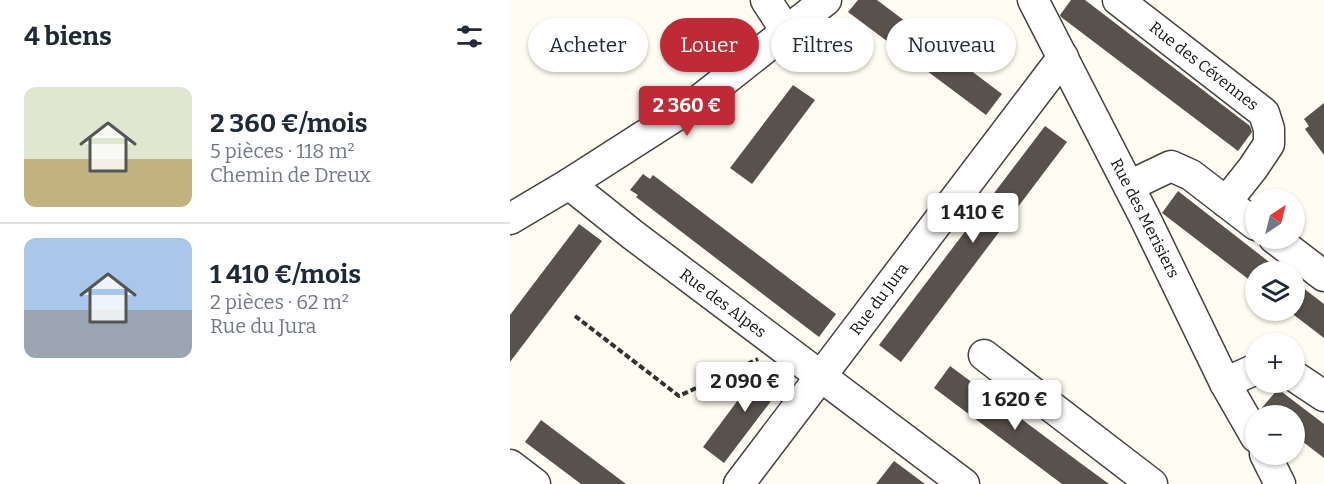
<!DOCTYPE html>
<html lang="fr">
<head>
<meta charset="utf-8">
<style>
	:root { --surface:#fff; --page:#f6f6f7; --text:#1f2937; --muted:#747a83; --line:#e0e1e3; --accent:#be2a36 }
	body { margin:0; font-family:Bitter,serif; background:var(--page); color:var(--text); height:100vh; display:flex; flex-direction:column; font-size:22px; white-space:nowrap }
	* { box-sizing:border-box; margin:0 }
	p { font-size:20px; color:var(--muted) }
	.icon { flex:none; width:33px; height:33px; fill:none; stroke:currentColor; stroke-width:2; stroke-linecap:round; stroke-linejoin:round }
	.map { position:relative; flex:1; overflow:hidden }
	.drawer { display:flex; flex-direction:column; background:var(--surface); width:510px }
	.drawer>* { flex:none }
	.guide { position:absolute; left:18px; top:18px; width:570px; height:54px; display:flex; gap:12px }
	.needle { width:39px; rotate:35deg }
	.buttons { position:absolute; left:735px; top:189px; display:grid; gap:12px }
	.buttons a { display:grid; place-items:center; width:60px; height:60px; border-radius:50%; background:var(--surface); box-shadow:0 2px 4px #0004; font-size:30px }
	.price { position:absolute; translate:-50% -51px; padding:0 14px; border-radius:6px; background:#fff; color:#222; font-size:20px; line-height:39px; filter:drop-shadow(0 2px 3px #0008) }
	.price::after { content:''; position:absolute; left:50%; top:36px; width:18px; height:14px; margin-left:-9px; background:inherit; clip-path:polygon(0 0,100% 0,50% 100%) }
	.price.active { background:var(--accent); color:#fff }
	ul { padding:0; list-style:none }
	li { display:flex; align-items:center; gap:18px; height:150px; padding:0 24px }
	li+li { border-top:2px solid var(--line) }
	li span { display:grid; place-items:center; flex:none; width:168px; height:120px; border-radius:12px; color:#555 }
	li>.icon { margin-inline-start:auto }
	span .icon { width:72px; height:72px; fill:#fffc; stroke-width:1 }
	li b { font-size:26px }
	h2 { display:flex; justify-content:space-between; align-items:center; height:72px; padding:0 24px; font-size:26px }
	.pill { padding:0 21px; border-radius:27px; background:var(--surface); box-shadow:0 2px 4px #0004; font-size:21px; line-height:54px }
	.pill.active { background:var(--accent); color:#fff }
	main { display:flex; flex:1; min-height:0 }
	.map>svg:first-child { display:block }
	.building { fill:#58514c }
	.lines { fill:none; stroke-linecap:round; stroke-linejoin:round }
	.minor-casing { stroke:#434343; stroke-width:33 }
	.path { stroke:#323232; stroke-width:4; stroke-dasharray:6 3; stroke-linecap:butt }
	.minor { stroke:#fff; stroke-width:30 }
	.labels { text-anchor:middle; dominant-baseline:central; stroke-width:6; stroke-linejoin:round; paint-order:stroke }
	.street-label { font-size:16px; fill:#101010; stroke:#fff }
</style>
</head>
<body>
<main>
<section class="drawer">
<h2>4 biens<svg class="icon" aria-label="filters" viewBox="0 0 24 24"><path d="M4 7h16M4 17h16"/><circle cx="9" cy="7" r="2"/><circle cx="15" cy="17" r="2"/></svg></h2>
<ul>
<li><span style="background:linear-gradient(#dfe7d0 60%,#c2b280 0)"><svg class="icon" aria-label="home" viewBox="0 0 24 24"><path d="M3 11l9-7 9 7M6 9v11h12V9"/></svg></span><div><b>2 360 €/mois</b><p>5 pièces · 118 m²</p><p>Chemin de Dreux</p></div></li>
<li><span style="background:linear-gradient(#a9c7e8 60%,#9aa5b1 0)"><svg class="icon" aria-label="home" viewBox="0 0 24 24"><path d="M3 11l9-7 9 7M6 9v11h12V9"/></svg></span><div><b>1 410 €/mois</b><p>2 pièces · 62 m²</p><p>Rue du Jura</p></div></li>
</ul>
</section>
<div class="map">
<svg width="814" height="484" viewBox="0 0 814 484">
	<rect width="100%" height="100%" fill="#fffcf3"/>
	<!-- building -->
	<g class="building">
		<polygon points="348,0 367,0 492,94 476,115 338,12"/>
		<polygon points="561,0 575,0 740,126 742,132 728,151 551,17 550,15"/>
		<polygon points="283,85 305,100 242,184 220,168"/>
		<polygon points="814,103 814,155 795,129 799,126 794,119"/>
		<polygon points="535,126 557,142 391,362 369,345"/>
		<polygon points="133,174 140,179 143,175 326,314 309,337 126,197 128,195 120,190"/>
		<polygon points="668,191 772,272 746,272 746,285 652,213"/>
		<polygon points="69,224 92,241 0,362 0,315"/>
		<polygon points="784,281 814,304 814,338 784,315"/>
		<polygon points="255,364 277,380 214,463 193,447"/>
		<polygon points="440,366 569,462 599,484 552,484 424,388"/>
		<polygon points="768,389 814,424 814,458 784,435 784,416 754,416 750,410"/>
		<polygon points="31,420 116,484 71,484 15,442"/>
		<polygon points="384,461 415,484 366,484"/>
	</g>
	<g class="lines">
		<defs>
			<g id="minor">
				<polyline points="256,0 276,31"/>
				<polyline points="523,0 635,218 715,383 746,437"/>
				<polyline points="608,0 754,113 759,129 759,144 743,168 716,202"/>
				<polyline points="59,184 123,235 454,484"/>
				<polyline points="619,186 661,166 681,175 746,225"/>
				<polyline points="0,219 59,184 187,102 316,0"/>
				<polyline points="764,238 814,276"/>
				<polyline points="474,355 642,484"/>
				<polyline points="784,376 814,396"/>
				<polyline points="715,383 746,369"/>
				<polyline points="755,454 770,484"/>
				<polyline points="0,465 25,484"/>
				<polyline points="229,484 553,57"/>
			</g>
		</defs>
		<!-- minor casing -->
		<use href="#minor" class="minor-casing"/>
		<!-- path -->
		<polyline class="path" points="65,316 169,396 248,359"/>
		<!-- minor -->
		<use href="#minor" class="minor"/>
	</g>
	<g class="labels">
		<!-- street labels -->
		<g class="street-label">
			<text transform="translate(694 66) rotate(38)">Rue des Cévennes</text>
			<text transform="translate(635 218) rotate(63)">Rue des Merisiers</text>
			<text transform="translate(369 299) rotate(-53)">Rue du Jura</text>
			<text transform="translate(213 303) rotate(37)">Rue des Alpes</text>
		</g>
	</g>
</svg>
<div class="buttons">
<a><svg class="needle" viewBox="-14 -14 28 28"><path d="M0-13l5 13h-10z" fill="#e53935"/><path d="M0 13l5-13h-10z" fill="#747a83"/></svg></a>
<a><svg class="icon" aria-label="layers" viewBox="0 0 24 24"><path d="M12 4l9 5-9 5-9-5zM3 14l9 5 9-5"/></svg></a>
<a>+</a>
<a>−</a>
</div>
<b class="price active" style="left:177px;top:137px">2 360 €</b>
<b class="price" style="left:463px;top:244px">1 410 €</b>
<b class="price" style="left:235px;top:413px">2 090 €</b>
<b class="price" style="left:505px;top:431px">1 620 €</b>
<div class="guide">
<a class="pill">Acheter</a>
<a class="pill active">Louer</a>
<a class="pill">Filtres</a>
<a class="pill">Nouveau</a>
</div>
</div>
</main>
</body>
</html>
